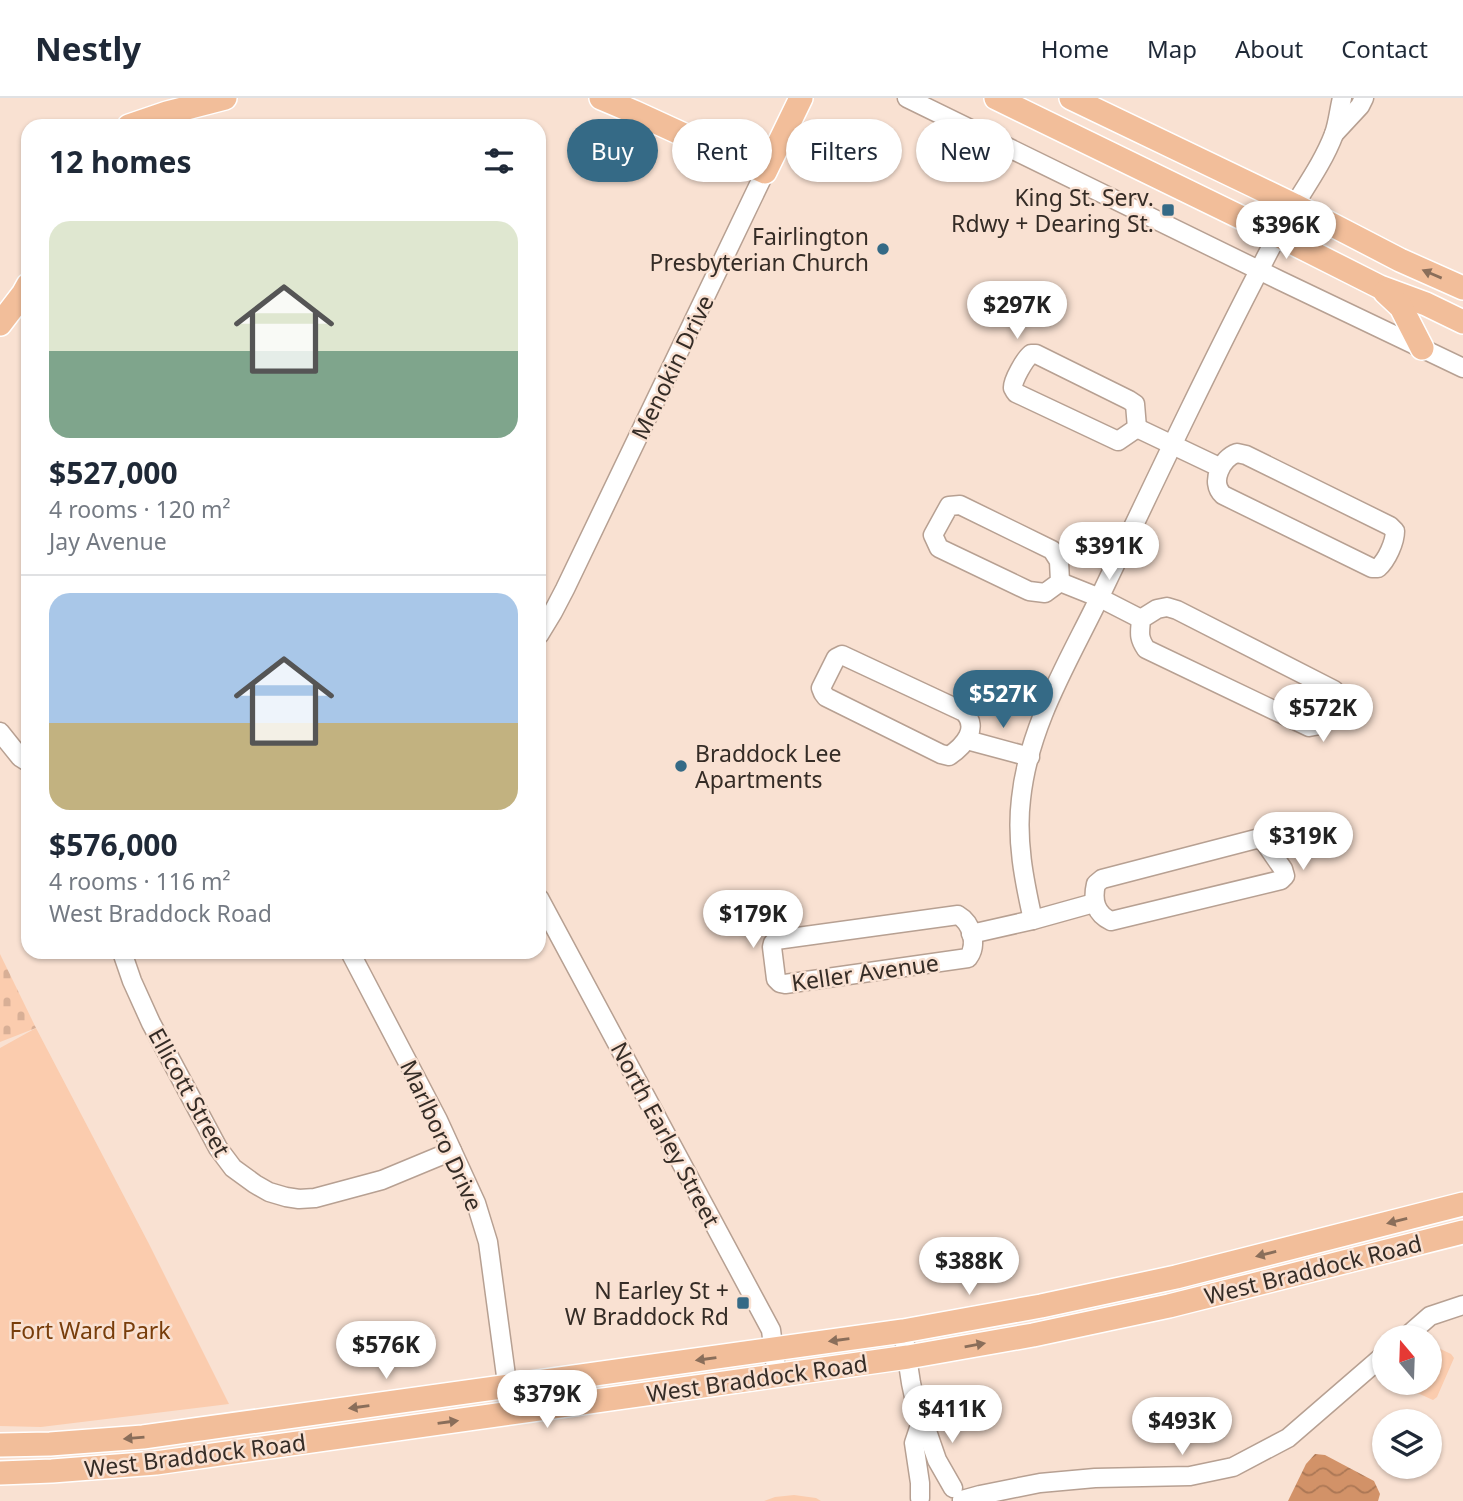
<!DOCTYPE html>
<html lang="en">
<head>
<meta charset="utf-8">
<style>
	:root { --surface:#fff; --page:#f6f6f7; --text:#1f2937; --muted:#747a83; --line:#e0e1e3; --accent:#356a86 }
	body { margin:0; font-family:"Noto Sans",sans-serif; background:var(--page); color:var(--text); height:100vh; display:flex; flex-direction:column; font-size:26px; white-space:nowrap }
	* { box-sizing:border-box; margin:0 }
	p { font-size:23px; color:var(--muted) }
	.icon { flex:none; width:38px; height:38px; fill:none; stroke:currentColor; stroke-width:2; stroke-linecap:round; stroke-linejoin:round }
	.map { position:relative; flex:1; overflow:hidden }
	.side { position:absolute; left:21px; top:21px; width:525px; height:840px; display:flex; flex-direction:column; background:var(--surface); border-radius:21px; box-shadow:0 2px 5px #0004 }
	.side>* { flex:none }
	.banner { position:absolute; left:567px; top:21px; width:665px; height:63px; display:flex; gap:14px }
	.needle { width:46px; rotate:341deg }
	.fabs { position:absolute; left:1372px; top:1227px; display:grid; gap:14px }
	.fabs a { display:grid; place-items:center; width:70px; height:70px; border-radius:50%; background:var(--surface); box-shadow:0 2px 5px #0004; font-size:35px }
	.price { position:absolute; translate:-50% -60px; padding:0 16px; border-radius:24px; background:#fff; color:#222; font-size:23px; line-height:46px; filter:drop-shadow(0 2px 4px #0008) }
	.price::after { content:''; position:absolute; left:50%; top:42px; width:21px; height:16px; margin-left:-10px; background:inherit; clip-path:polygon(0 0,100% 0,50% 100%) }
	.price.current { background:var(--accent); color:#fff }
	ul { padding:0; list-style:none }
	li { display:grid; align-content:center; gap:14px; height:371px; padding:0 28px }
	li+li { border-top:2px solid var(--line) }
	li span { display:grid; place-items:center; height:217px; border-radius:21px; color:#555 }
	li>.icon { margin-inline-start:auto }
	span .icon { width:126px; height:126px; fill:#fffc; stroke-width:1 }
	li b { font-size:30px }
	h2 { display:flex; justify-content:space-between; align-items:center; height:84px; padding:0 28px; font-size:30px }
	.pill { padding:0 24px; border-radius:32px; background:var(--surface); box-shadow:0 2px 5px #0004; font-size:24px; line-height:63px }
	.pill.current { background:var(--accent); color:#fff }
	header { display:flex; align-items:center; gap:42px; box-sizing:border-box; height:98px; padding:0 35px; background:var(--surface); border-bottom:2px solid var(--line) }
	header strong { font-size:33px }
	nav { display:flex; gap:38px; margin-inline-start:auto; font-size:24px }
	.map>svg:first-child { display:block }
	.grass { fill:url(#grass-tufts) }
	.cemetery { fill:url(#cemetery-stones) }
	.park { fill:#fbccae }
	.water { fill:url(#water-waves) }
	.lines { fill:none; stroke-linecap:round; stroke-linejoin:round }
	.minor-casing { stroke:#b7a092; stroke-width:21 }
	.major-casing { stroke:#fff; stroke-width:26 }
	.minor { stroke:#fff; stroke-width:18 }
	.major { stroke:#f2be9a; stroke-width:23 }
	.oneway { fill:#8a6e5a }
	.poi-dot { fill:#356a86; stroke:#f9e1d2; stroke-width:2.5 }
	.labels { text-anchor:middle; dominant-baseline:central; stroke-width:5; stroke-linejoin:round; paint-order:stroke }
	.poi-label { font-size:23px; fill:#352c26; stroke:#f9e1d2; text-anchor:end }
	.street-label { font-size:23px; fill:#352c26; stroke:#f9e1d2 }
	.park-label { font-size:23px; fill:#783d0a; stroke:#f9e1d2 }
</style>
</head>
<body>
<header>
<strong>Nestly</strong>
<nav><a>Home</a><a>Map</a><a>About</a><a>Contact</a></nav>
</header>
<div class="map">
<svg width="1463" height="1403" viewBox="0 0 1463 1403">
	<defs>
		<pattern id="grass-tufts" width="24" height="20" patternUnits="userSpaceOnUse" patternTransform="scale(1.75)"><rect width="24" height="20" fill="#fbccae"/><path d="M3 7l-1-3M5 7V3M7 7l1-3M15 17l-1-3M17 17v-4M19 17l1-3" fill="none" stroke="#d8af96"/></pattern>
		<pattern id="cemetery-stones" width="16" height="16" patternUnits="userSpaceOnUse" patternTransform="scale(1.75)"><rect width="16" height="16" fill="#fbccae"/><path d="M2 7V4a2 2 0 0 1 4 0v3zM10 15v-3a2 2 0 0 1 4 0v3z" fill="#d8af96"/></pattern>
		<pattern id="water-waves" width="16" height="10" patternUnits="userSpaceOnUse" patternTransform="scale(1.75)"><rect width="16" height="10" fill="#d29268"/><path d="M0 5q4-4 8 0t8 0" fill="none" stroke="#ab7755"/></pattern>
	</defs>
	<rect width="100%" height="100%" fill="#f9e1d2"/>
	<!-- grass -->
	<polygon class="grass" points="794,1397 816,1400 821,1403 764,1403 775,1399"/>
	<!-- cemetery -->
	<polygon class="cemetery" points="0,856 36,930 0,944"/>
	<!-- park -->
	<g class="park">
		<polygon points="36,930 149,1146 229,1306 41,1329 0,1328 0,950"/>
		<polygon points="1430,1246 1451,1256 1454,1260 1437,1299 1433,1302 1413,1293 1412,1289 1414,1285 1430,1284"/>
	</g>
	<!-- water -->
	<polygon class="water" points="1315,1356 1325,1357 1374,1383 1380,1396 1378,1403 1288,1403 1306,1366"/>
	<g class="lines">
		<defs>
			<g id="minor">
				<polyline points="907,0 1279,182 1463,270"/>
				<polyline points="1334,36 1360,8 1364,0"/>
				<path d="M1031,256H1036L1129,302L1135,306L1137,330L1118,343L1016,295C1015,294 1014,292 1013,290C1012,283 1025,261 1031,256Z"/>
				<polyline points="1137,330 1219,369"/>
				<path d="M1237,355L1246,357L1390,428L1395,433C1395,444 1387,462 1378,470H1372L1223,397C1209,384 1222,360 1237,355Z"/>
				<polygon points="960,407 1052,452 1059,463 1060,484 1045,495 1029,493 939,450 933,437 949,408"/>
				<polyline points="1060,484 1100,500 1141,521"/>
				<path d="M1167,509L1177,512L1334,592C1334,604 1327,617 1320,627L1309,629L1146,551C1138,539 1140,535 1141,521L1157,511Z"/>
				<polyline points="539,537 553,514 565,491 765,74"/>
				<path d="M842,557L964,614C980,630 964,648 949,658L941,656L826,599L823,595L821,590L836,560Z"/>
				<polyline points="0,634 20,659 28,664"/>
				<polyline points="967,642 1030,659"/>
				<path d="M1256,741L1263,742L1283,771L1285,778L1281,782L1111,823C1096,816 1092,803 1096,786L1102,781Z"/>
				<polyline points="539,800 771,1232 777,1278"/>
				<path d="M958,817C972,825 978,847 968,860L785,886L780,885L776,881L772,849L773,845L776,842Z"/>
				<path d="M1033,822C1024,782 1016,742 1021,701C1029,624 1072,558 1104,490C1160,372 1216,254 1277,138C1294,103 1320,73 1334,36C1338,25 1339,12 1342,0"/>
				<polyline points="971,836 1033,822 1094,805"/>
				<polyline points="122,854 132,883 151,925 218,1050 233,1070 255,1086 269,1094 286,1099 299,1101 315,1100 382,1082 452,1053"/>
				<polyline points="350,854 438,1022 476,1105 488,1144 511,1315"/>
				<polyline points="903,1233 911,1285 920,1327 928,1336 937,1362 953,1390"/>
				<polyline points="1406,1239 1430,1218 1463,1207"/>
				<polyline points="920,1400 920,1385 914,1345 920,1327"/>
				<polyline points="962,1402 980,1397 1040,1385 1095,1380 1190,1378 1233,1369 1288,1340 1384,1257"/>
			</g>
			<g id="major">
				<polyline points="601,0 634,14 765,74 801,0"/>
				<polyline points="996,0 1277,137 1380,189 1426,206 1463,224"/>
				<polyline points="1071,0 1294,107 1400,162 1463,190"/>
				<polyline points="129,28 167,15 225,0"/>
				<polyline points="1385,194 1401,209 1422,250"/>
				<polyline points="0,226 23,196 28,187"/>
				<polyline points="0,1347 50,1346 143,1339 903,1233 1041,1208 1176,1179 1463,1106"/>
				<polyline points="0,1375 52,1373 156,1365 908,1259 1033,1237 1169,1208 1463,1134"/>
			</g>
		</defs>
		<!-- minor casing -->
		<use href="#minor" class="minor-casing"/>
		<!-- major casing -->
		<use href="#major" class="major-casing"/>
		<!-- minor -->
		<use href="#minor" class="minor"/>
		<!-- major -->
		<use href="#major" class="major"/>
	</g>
	<!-- one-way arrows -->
	<defs><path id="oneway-solid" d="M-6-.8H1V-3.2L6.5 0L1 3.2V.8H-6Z" transform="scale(1.75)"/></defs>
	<g class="oneway">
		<use href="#oneway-solid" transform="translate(1432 176) rotate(-157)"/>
		<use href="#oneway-solid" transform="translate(1397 1123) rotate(166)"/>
		<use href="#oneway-solid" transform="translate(1266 1156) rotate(166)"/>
		<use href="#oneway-solid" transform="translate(839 1242) rotate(172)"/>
		<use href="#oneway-solid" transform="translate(975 1247) rotate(-10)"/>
		<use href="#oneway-solid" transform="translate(706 1261) rotate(172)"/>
		<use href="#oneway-solid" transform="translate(359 1309) rotate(172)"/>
		<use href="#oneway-solid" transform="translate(448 1324) rotate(-8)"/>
		<use href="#oneway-solid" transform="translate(134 1340) rotate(175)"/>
	</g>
	<!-- markers -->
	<g class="poi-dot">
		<rect x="1161" y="105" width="14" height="14" rx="3.5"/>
		<circle cx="883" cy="151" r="7"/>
		<circle cx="681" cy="668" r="7"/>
		<rect x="736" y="1198" width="14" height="14" rx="3.5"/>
	</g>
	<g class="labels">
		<!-- poi labels -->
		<g class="poi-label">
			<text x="1154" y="99">King St. Serv.<tspan x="1154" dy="26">Rdwy + Dearing St.</tspan></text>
			<text x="869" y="138">Fairlington<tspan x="869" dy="26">Presbyterian Church</tspan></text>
			<text x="695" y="655" text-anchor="start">Braddock Lee<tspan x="695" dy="26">Apartments</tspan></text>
			<text x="729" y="1192">N Earley St +<tspan x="729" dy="26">W Braddock Rd</tspan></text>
		</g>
		<!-- street labels -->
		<g class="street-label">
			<text transform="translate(672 269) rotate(-64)">Menokin Drive</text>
			<text transform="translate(865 874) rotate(-8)">Keller Avenue</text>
			<text transform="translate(190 994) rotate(61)">Ellicott Street</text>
			<text transform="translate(666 1036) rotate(62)">North Earley Street</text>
			<text transform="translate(442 1037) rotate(65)">Marlboro Drive</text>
			<text transform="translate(1313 1171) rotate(-14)">West Braddock Road</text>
			<text transform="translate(757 1280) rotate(-8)">West Braddock Road</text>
			<text transform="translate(195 1357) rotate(-7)">West Braddock Road</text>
		</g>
		<!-- park labels -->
		<g class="park-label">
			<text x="90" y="1232">Fort Ward Park</text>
		</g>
	</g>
</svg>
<div class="fabs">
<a><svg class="needle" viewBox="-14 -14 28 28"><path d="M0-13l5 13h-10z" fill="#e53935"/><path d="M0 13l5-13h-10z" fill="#747a83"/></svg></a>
<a><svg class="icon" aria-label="layers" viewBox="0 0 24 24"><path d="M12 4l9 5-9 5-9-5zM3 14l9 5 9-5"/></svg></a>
</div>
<b class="price" style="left:1286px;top:163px">$396K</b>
<b class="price" style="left:1017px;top:243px">$297K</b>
<b class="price" style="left:1109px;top:484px">$391K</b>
<b class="price current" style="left:1003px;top:632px">$527K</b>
<b class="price" style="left:1323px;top:646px">$572K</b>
<b class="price" style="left:1303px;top:774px">$319K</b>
<b class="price" style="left:753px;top:852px">$179K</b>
<b class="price" style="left:969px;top:1199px">$388K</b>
<b class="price" style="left:386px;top:1283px">$576K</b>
<b class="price" style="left:547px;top:1332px">$379K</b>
<b class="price" style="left:952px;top:1347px">$411K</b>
<b class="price" style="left:1182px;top:1359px">$493K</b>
<div class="banner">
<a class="pill current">Buy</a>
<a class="pill">Rent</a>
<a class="pill">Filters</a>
<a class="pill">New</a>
</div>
<section class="side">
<h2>12 homes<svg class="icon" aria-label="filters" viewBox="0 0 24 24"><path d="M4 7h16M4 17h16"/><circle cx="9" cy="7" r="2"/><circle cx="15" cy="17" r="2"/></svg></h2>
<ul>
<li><span style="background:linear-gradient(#dfe7d0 60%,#7fa58c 0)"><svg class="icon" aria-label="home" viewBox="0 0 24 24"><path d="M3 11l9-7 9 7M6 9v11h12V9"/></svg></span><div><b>$527,000</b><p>4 rooms · 120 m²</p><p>Jay Avenue</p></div></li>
<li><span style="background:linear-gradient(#a9c7e8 60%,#c2b280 0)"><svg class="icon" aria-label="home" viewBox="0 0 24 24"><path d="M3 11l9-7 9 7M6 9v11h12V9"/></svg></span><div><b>$576,000</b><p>4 rooms · 116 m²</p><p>West Braddock Road</p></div></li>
</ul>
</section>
</div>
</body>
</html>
